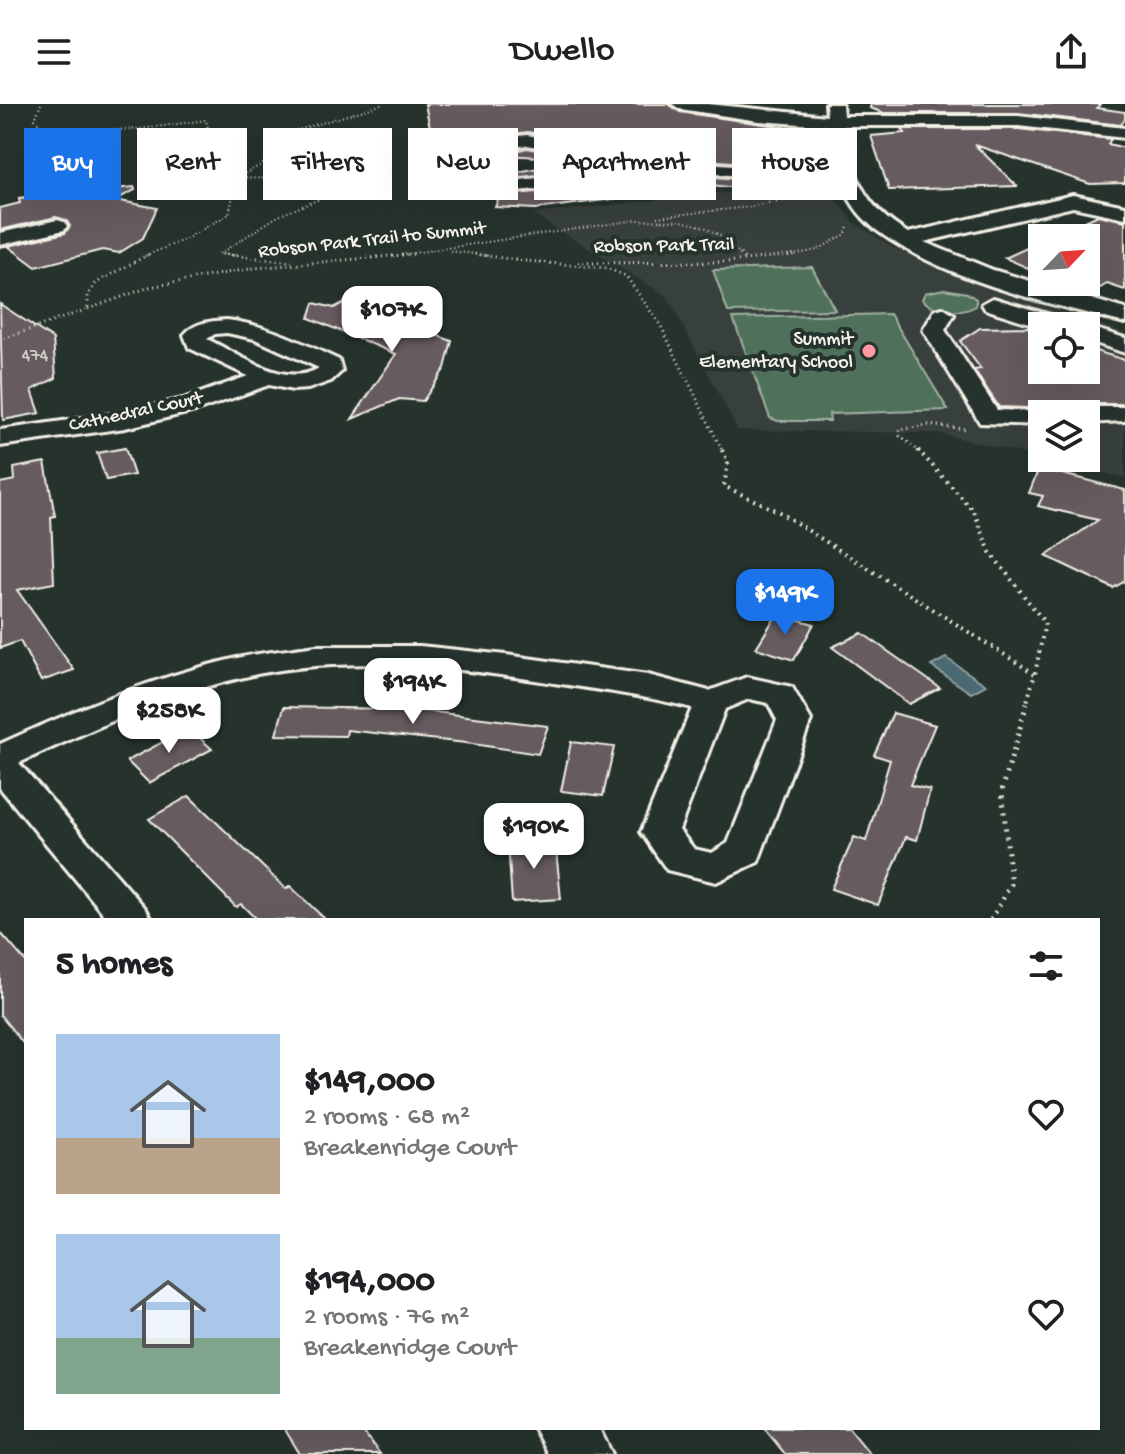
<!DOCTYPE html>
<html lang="en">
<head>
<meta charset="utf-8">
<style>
	:root { --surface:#fff; --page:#f6f6f6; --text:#202124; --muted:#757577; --accent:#1a73e8 }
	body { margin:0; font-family:"Gochi Hand",sans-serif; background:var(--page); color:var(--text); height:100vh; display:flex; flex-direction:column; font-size:30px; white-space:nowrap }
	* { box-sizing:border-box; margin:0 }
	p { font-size:26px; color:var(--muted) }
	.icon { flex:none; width:44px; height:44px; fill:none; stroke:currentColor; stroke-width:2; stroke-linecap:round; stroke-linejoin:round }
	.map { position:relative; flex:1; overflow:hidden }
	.details { position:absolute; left:24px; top:814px; width:1076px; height:512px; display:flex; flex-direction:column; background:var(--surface); border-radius:0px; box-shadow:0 8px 32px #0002 }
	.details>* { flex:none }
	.hud { position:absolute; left:24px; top:24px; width:1078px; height:72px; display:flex; gap:16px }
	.needle { width:52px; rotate:65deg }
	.controls { position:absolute; left:1028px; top:120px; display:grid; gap:16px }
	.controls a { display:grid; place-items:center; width:72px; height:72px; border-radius:0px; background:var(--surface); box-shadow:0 8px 32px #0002; font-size:40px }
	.price { position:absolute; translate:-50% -68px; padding:0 18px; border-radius:16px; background:#fff; color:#222; font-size:26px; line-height:52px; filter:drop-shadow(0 2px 4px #0008) }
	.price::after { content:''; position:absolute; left:50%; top:48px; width:24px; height:18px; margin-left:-12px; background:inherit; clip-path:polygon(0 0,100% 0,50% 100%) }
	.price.selected { background:var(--accent); color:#fff }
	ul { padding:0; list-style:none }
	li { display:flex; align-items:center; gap:24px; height:200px; padding:0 32px }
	li span { display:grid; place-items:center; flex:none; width:224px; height:160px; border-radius:0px; color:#555 }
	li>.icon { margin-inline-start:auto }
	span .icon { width:96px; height:96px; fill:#fffc; stroke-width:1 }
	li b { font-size:34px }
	h2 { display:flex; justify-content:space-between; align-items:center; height:96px; padding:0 32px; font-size:34px }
	.tag { padding:0 28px; border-radius:0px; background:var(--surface); box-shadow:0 8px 32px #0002; font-size:28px; line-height:72px }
	.tag.selected { background:var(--accent); color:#fff }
	header { display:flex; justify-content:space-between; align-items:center; height:104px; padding:0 32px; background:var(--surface); font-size:36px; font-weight:600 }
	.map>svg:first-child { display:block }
	.built { fill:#393f3c; fill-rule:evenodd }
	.green { fill:#4f715c; stroke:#a2b1a2; stroke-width:2 }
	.water { fill:#4c6972; stroke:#8f9fa1; stroke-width:2 }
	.building { fill:#665b60; stroke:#f4f1e8; stroke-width:2 }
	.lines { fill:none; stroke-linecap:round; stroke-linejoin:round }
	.minor-casing { stroke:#f4f1e8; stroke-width:6 }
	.path-far3 { stroke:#f4f1e8; stroke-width:2; stroke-dasharray:1 3; stroke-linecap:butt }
	.path-far2 { stroke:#f4f1e8; stroke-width:3; stroke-dasharray:1 4; stroke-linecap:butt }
	.path-far1 { stroke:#f4f1e8; stroke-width:4; stroke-dasharray:2 5; stroke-linecap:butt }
	.path { stroke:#f4f1e8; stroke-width:5; stroke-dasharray:2 6; stroke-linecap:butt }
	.minor { fill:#26332d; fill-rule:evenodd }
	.poi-dot { fill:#ff9aa2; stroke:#26332d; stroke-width:3 }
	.labels { text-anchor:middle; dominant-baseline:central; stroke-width:8; stroke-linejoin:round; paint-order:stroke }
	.far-number-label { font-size:18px; fill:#d0ccc6 }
	.far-street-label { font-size:20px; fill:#f4f1e8; stroke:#26332d }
	.far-poi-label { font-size:20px; fill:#f4f1e8; stroke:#26332d; text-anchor:end }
</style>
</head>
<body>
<header><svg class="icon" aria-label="menu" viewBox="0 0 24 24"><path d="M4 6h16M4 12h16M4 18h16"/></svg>Dwello<svg class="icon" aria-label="share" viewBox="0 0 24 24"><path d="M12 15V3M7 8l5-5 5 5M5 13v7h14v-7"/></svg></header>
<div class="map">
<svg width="1125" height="1350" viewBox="0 0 1125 1350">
	<rect width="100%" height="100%" fill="#26332d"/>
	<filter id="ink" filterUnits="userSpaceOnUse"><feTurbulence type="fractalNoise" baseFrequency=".0125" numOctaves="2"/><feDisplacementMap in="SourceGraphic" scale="16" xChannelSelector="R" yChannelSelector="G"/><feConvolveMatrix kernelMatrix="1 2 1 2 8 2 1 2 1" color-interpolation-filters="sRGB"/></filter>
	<g filter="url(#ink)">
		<!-- built -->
		<path class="built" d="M718,89L831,91L856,120L894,144L944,167L1125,229V374L938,329L738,326L667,192L532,110ZM1042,222H1086V266H1042ZM1042,310H1086V354H1042Z"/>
		<!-- green -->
		<g class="green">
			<polygon points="812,163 835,206 728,208 713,166"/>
			<path d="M944,185L967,189L976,195V202C960,211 935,209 922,195L925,189Z"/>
			<polygon points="890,210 948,306 829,310 830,317 778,317 770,314 733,214"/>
		</g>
		<!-- water -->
		<polygon class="water" points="946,554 986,581 971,589 931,562"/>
		<!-- building -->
		<g class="building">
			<polygon points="425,0 669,0 680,8 804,26 801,49 809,50 812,64 665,53 528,28 495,32 474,49 435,47"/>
			<polygon points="871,0 1100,0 1097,4 1125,8 1125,15 1121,21 1018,9 884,9 870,4"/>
			<polygon points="902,25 1018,25 1111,35 1108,40 1125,44 1125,79 1090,80 975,41 1017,82 889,86 871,32 905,29"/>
			<polygon points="527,44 622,61 521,73 513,69 564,59 563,54 501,51"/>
			<polygon points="666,69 751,76 745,85 652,74 666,88 536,105 495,103 503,84 517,90 636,78"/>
			<polygon points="134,83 135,86 115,96 157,104 143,134 119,149 102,146 36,163 8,142 65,129 70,122 66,116 56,113 0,126 0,104 20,99 19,94"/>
			<polygon points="1098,111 1125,117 1125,186 1107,180 1095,187 1067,178 1086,178 1086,134 1048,134"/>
			<polygon points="1042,137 1042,170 1005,154"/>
			<polygon points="345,198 359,210 390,219 397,216 452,237 445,264 423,297 399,295 352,315 396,250 309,214 314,199 334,204"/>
			<polygon points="0,200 53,235 56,274 32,286 40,309 3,316"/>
			<polygon points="1031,223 1042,230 1042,266 1086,266 1086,244 1125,256 1125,300 1086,300 1072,308 1055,309 1051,305 999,303 974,266 981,265 960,237 980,224"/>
			<polygon points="125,344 134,371 106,376 97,349"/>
			<polygon points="45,358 55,412 51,413 54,479 17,486 74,566 41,577 20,537 0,544 0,379 15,376 14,364"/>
			<polygon points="1039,364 1125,386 1125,477 1113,484 1046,452 1098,416 1038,402 1043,392 1029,389"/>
			<polygon points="777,510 814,520 794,556 756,544"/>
			<polygon points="862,529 940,584 909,600 832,543"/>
			<polygon points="284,603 394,605 395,603 548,622 538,650 466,639 347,626 346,632 276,631"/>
			<polygon points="893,609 935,621 910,681 930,686 917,736 906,733 878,801 831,785 854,733 866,737 890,656 874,651"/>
			<polygon points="189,624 212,645 149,679 127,657"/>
			<polygon points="571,638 614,643 603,692 561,687"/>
			<polygon points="189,692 286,785 290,782 326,816 257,816 241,800 236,803 149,715"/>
			<polygon points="555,736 561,795 512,798 508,739"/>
			<polygon points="0,828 26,858 26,943 0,911"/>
			<polygon points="284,1324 360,1324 380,1350 300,1350"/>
			<polygon points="764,1324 849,1324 870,1350 785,1350"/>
		</g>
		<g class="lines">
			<defs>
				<g id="minor">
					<path d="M672,0H708L827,12L826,0H842L843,12H1018L1125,24V34L1018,22H844C852,72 864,103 908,129L1073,91L1125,102V114L1073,103L924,138L993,166L1125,205V219C1046,199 946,176 879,128C862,116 850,99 842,80L666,66L636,75L517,87L487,73L477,49L495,35L527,31L665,56L838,69L828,22L759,17L680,5ZM527,41L643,62L520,76L501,66L495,51L506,44Z"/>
					<polygon points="57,116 64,118 67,122 64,126 0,141 0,129"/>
					<polygon points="993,194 1071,217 1074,222 1042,223 985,205 982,200"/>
					<polygon points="943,204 954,211 945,226 997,306 1051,308 1052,310 1042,310 1042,321 980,319 923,226 935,206"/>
					<path d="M227,216C268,221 302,239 339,256L342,267L331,277L308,285L293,286L269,281L199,306L125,324L0,342V326L125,308L183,295L248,272L189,244L184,231C194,218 212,217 227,216ZM227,229L255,235L319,264C285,285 239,250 207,235L215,230Z"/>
					<polygon points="1086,222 1125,234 1125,249 1086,236"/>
					<polygon points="1086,303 1125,303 1125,317 1086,319 1086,310 1074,310"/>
					<path d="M316,542H420L506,551L648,571L709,587L747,573L792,583L811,616L758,758L716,778L667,766L641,728L692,604C646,592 601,586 554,579C452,563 342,549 240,574C162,592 91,626 19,659L146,805L152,816H109L0,684V640C77,605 154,573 237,554C263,548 290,546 316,542ZM749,595L768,599L777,616L728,739L712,749L694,745L679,726L725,605Z"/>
					<polygon points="534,1324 599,1324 612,1350 548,1350"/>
				</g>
			</defs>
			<!-- minor casing -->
			<use href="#minor" class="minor-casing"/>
			<!-- path-far3 -->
			<g class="path-far3">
				<path d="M41,0L35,15L46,28L140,25L206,16C229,119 284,55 357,54L353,70L344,85L278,112L219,150L241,152"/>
				<polyline points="657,113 748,103 793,94"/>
				<polyline points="451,147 490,152"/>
				<polyline points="145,152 186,135 229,110 237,74 268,57 267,48 288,29 384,0"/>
				<polyline points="393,152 636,116 681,117 704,123 723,133 742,152"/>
				<polyline points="788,152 817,146 846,130 848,121"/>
			</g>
			<!-- path-far2 -->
			<g class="path-far2">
				<polyline points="222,150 292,158"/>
				<polyline points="475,150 516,156"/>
				<polyline points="740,150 746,156"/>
				<polyline points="515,156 606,164 626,172 661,222 723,348"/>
				<polyline points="578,159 727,158 797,150"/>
				<polyline points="88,205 150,183 254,164 414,150"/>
				<polyline points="0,236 88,205 88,191 96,179 149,150"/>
				<polyline points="920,348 900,332 900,326 927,321 966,325"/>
			</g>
			<!-- path-far1 -->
			<g class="path-far1">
				<polyline points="722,346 728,359 724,382 779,408 1035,570 1026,601"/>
				<polyline points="918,346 974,407 990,448 1045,519 1035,570"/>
			</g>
			<!-- path -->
			<polyline class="path" points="991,816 1011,780 1002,687 1027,599"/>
			<!-- minor -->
			<use href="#minor" class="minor"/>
		</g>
	</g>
	<!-- markers -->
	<circle class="poi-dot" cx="869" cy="247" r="8"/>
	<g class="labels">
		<!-- far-number labels -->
		<g class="far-number-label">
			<text x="35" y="252">474</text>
		</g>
		<!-- far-street labels -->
		<g class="far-street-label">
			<text transform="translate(372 137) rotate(-6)">Robson Park Trail to Summit</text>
			<text transform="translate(664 143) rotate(-1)">Robson Park Trail</text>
			<text transform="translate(136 309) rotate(-12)">Cathedral Court</text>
		</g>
		<!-- far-poi labels -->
		<g class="far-poi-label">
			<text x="853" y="236">Summit<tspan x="853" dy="23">Elementary School</tspan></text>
		</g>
	</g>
</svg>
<div class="controls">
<a><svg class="needle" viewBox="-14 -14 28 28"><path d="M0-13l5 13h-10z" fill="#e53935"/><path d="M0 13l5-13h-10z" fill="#757577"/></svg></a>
<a><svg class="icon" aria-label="locate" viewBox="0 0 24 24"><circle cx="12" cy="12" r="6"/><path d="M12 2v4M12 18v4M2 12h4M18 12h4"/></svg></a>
<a><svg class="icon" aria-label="layers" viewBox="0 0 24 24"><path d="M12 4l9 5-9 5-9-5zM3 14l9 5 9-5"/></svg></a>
</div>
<b class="price" style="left:392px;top:250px">$107K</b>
<b class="price selected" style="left:785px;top:533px">$149K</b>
<b class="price" style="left:413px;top:622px">$194K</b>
<b class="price" style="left:169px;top:651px">$258K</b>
<b class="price" style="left:534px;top:767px">$190K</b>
<div class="hud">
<a class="tag selected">Buy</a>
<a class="tag">Rent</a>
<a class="tag">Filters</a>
<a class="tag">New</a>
<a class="tag">Apartment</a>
<a class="tag">House</a>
</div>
<section class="details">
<h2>5 homes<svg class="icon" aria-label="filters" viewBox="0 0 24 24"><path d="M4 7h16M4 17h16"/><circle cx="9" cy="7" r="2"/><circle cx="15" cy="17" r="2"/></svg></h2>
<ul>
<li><span style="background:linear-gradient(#a9c7e8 65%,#b9a48a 0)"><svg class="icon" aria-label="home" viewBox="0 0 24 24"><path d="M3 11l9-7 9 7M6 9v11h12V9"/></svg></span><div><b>$149,000</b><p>2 rooms · 68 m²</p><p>Breakenridge Court</p></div><svg class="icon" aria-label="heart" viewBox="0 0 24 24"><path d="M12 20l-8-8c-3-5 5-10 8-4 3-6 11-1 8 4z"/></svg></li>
<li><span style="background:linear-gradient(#a9c7e8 65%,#7fa58c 0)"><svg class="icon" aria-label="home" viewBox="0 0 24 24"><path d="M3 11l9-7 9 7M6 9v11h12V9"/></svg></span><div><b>$194,000</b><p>2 rooms · 76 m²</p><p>Breakenridge Court</p></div><svg class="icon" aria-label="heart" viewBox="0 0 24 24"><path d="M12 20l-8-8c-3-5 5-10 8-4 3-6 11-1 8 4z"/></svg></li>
</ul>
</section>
</div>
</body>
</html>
